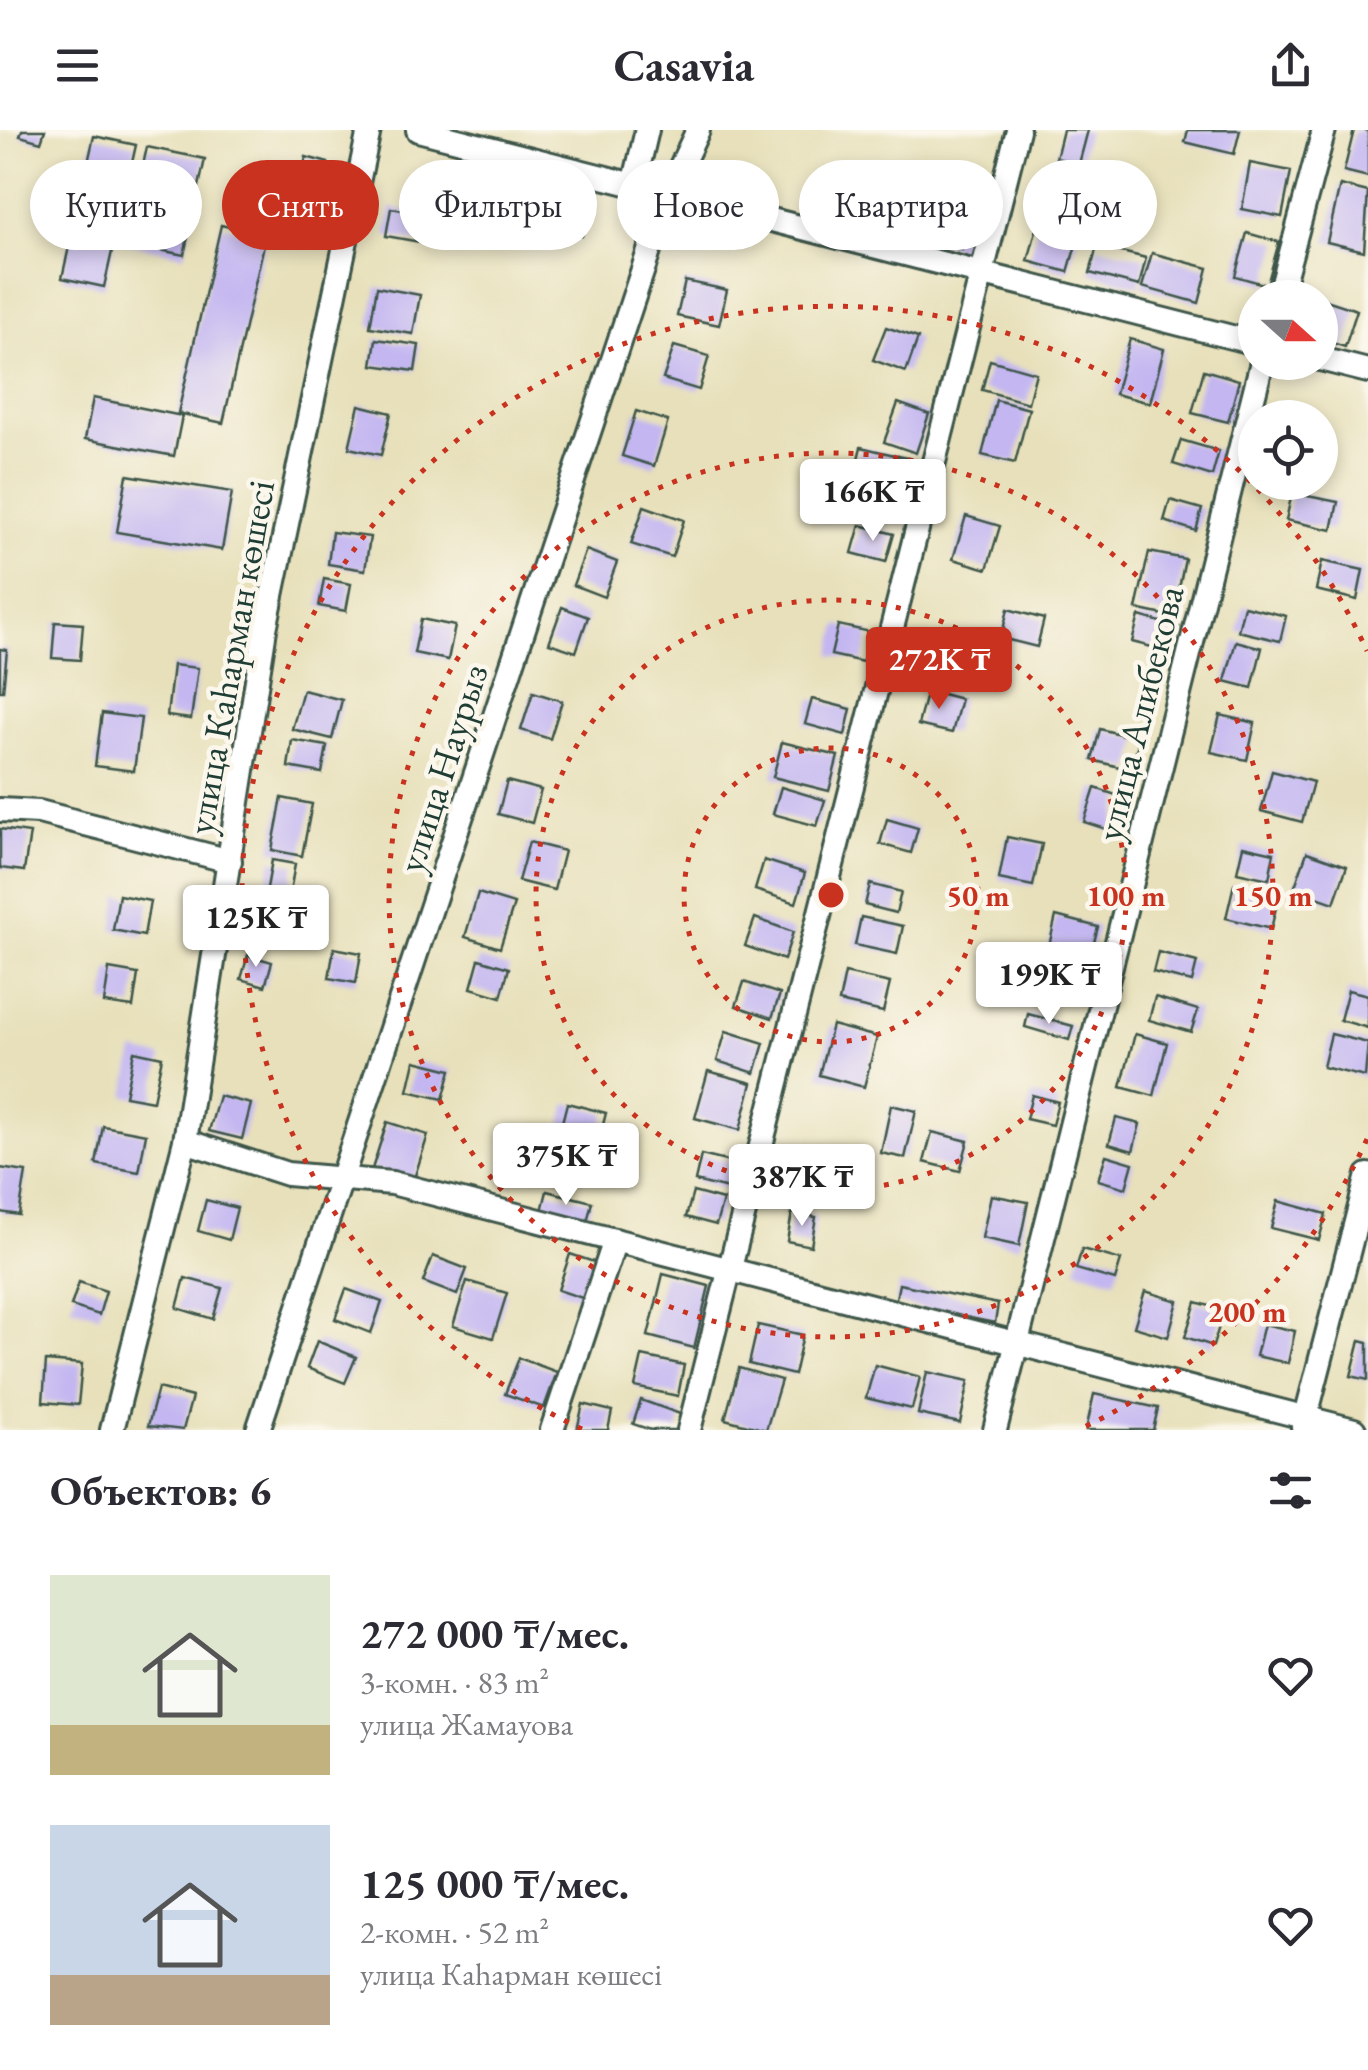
<!DOCTYPE html>
<html lang="ru">
<head>
<meta charset="utf-8">
<style>
	:root { --surface:#fff; --page:#f2f2f3; --text:#2b2b33; --muted:#7c7c81; --accent:#c8321e }
	body { margin:0; font-family:"EB Garamond",serif; background:var(--page); color:var(--text); height:100vh; display:flex; flex-direction:column; font-size:38px; white-space:nowrap }
	* { box-sizing:border-box; margin:0 }
	p { font-size:32px; color:var(--muted) }
	.icon { flex:none; width:55px; height:55px; fill:none; stroke:currentColor; stroke-width:2; stroke-linecap:round; stroke-linejoin:round }
	.map { position:relative; height:1300px; overflow:hidden }
	.sheet { display:flex; flex-direction:column; background:var(--surface); flex:1 }
	.sheet>* { flex:none }
	.guide { position:absolute; left:30px; top:30px; width:1310px; height:90px; display:flex; gap:20px }
	.needle { width:65px; rotate:111deg }
	.buttons { position:absolute; left:1238px; top:150px; display:grid; gap:20px }
	.buttons a { display:grid; place-items:center; width:100px; height:100px; border-radius:50%; background:var(--surface); box-shadow:0 5px 15px #0003; font-size:50px }
	.price { position:absolute; translate:-50% -85px; padding:0 22px; border-radius:10px; background:#fff; color:#222; font-size:32px; line-height:65px; filter:drop-shadow(0 2px 5px #0008) }
	.price::after { content:''; position:absolute; left:50%; top:60px; width:30px; height:22px; margin-left:-15px; background:inherit; clip-path:polygon(0 0,100% 0,50% 100%) }
	.price.current { background:var(--accent); color:#fff }
	ul { padding:0; list-style:none }
	li { display:flex; align-items:center; gap:30px; height:250px; padding:0 50px }
	li span { display:grid; place-items:center; flex:none; width:280px; height:200px; border-radius:0px; color:#555 }
	li>.icon { margin-inline-start:auto }
	span .icon { width:120px; height:120px; fill:#fffc; stroke-width:1 }
	li b { font-size:42px }
	h2 { display:flex; justify-content:space-between; align-items:center; height:120px; padding:0 50px; font-size:42px }
	.chip { padding:0 35px; border-radius:45px; background:var(--surface); box-shadow:0 5px 15px #0003; font-size:35px; line-height:90px }
	.chip.current { background:var(--accent); color:#fff }
	header { display:flex; justify-content:space-between; align-items:center; height:130px; padding:0 50px; background:var(--surface); font-size:45px; font-weight:700 }
	.map>svg:first-child { display:block }
	.building { fill:#c3b6f1 }
	.lines { fill:none; stroke-linecap:round; stroke-linejoin:round }
	.minor-casing { stroke:#3d5548; stroke-width:28 }
	.minor { stroke:#fff; stroke-width:22 }
	.ring { fill:none; stroke:#c8321e; stroke-width:5; stroke-dasharray:5 10 }
	.labels { text-anchor:middle; dominant-baseline:central; stroke-width:9; stroke-linejoin:round; paint-order:stroke }
	.street-label { font-size:38px; fill:#1f3d34; stroke:#fbf7ec }
	.centre { fill:#c8321e; stroke:#fbf7ec; stroke-width:5 }
	.ring-label { font-size:30px; text-anchor:middle; font-weight:bold; fill:#c8321e; stroke:#fbf7ec; stroke-width:9; stroke-linejoin:round; paint-order:stroke }
</style>
</head>
<body>
<header><svg class="icon" aria-label="menu" viewBox="0 0 24 24"><path d="M4 6h16M4 12h16M4 18h16"/></svg>Casavia<svg class="icon" aria-label="share" viewBox="0 0 24 24"><path d="M12 15V3M7 8l5-5 5 5M5 13v7h14v-7"/></svg></header>
<div class="map">
<svg width="1368" height="1300" viewBox="0 0 1368 1300">
	<rect width="100%" height="100%" fill="#fbf7ec"/>
	<filter id="ink" filterUnits="userSpaceOnUse"><feTurbulence type="fractalNoise" baseFrequency=".01" numOctaves="2"/><feDisplacementMap in="SourceGraphic" scale="20" xChannelSelector="R" yChannelSelector="G"/><feConvolveMatrix kernelMatrix="1 2 1 2 8 2 1 2 1" color-interpolation-filters="sRGB"/></filter>
	<filter id="wash" filterUnits="userSpaceOnUse"><feTurbulence type="fractalNoise" baseFrequency=".0048" numOctaves="4" result="noise"/><feDisplacementMap in="SourceGraphic" scale="40" xChannelSelector="R" yChannelSelector="G"/><feGaussianBlur stdDeviation="2.25" result="paint"/><feColorMatrix in="noise" values="0 0 0 0 0 0 0 0 0 0 0 0 0 0 0 0 0 1.4 0 .05"/><feComposite in="paint" operator="in"/></filter>
	<g filter="url(#wash)">
		<rect width="100%" height="100%" fill="#e7e0ba"/>
		<g id="blocks">
			<!-- building -->
			<g class="building">
				<polygon points="22,0 45,0 41,12 20,6"/>
				<polygon points="1063,0 1088,0 1079,34 1056,28"/>
				<polygon points="1188,0 1240,0 1234,24 1185,12"/>
				<polygon points="1354,0 1368,0 1368,47 1344,41"/>
				<polygon points="94,6 136,15 104,157 62,148"/>
				<polygon points="147,17 205,29 184,125 126,113"/>
				<polygon points="306,27 328,33 318,71 297,66"/>
				<polygon points="1250,33 1291,41 1282,87 1242,79"/>
				<polygon points="1340,55 1368,62 1364,121 1327,112"/>
				<polygon points="555,59 592,69 582,106 544,96"/>
				<polygon points="909,73 971,92 962,120 901,102"/>
				<polygon points="391,78 425,84 420,112 386,106"/>
				<polygon points="221,95 266,106 223,293 178,283"/>
				<polygon points="1037,97 1078,108 1068,142 1028,131"/>
				<polygon points="1247,103 1279,112 1267,155 1235,146"/>
				<polygon points="1097,116 1146,128 1139,156 1090,143"/>
				<polygon points="1152,123 1208,138 1199,173 1142,157"/>
				<polygon points="685,151 727,160 719,195 677,186"/>
				<polygon points="377,157 420,165 413,204 370,197"/>
				<polygon points="1320,168 1357,180 1345,217 1320,209"/>
				<polygon points="886,197 918,208 906,242 873,230"/>
				<polygon points="376,209 419,215 415,241 372,235"/>
				<polygon points="1130,209 1164,219 1150,273 1115,264"/>
				<polygon points="674,216 709,226 699,260 663,249"/>
				<polygon points="990,230 1036,243 1028,273 982,260"/>
				<polygon points="1204,240 1239,250 1228,292 1192,283"/>
				<polygon points="93,268 182,286 174,326 85,309"/>
				<polygon points="996,270 1029,279 1015,333 982,325"/>
				<polygon points="898,273 929,284 916,323 884,312"/>
				<polygon points="1284,273 1308,278 1306,288 1280,288"/>
				<polygon points="359,275 391,283 381,325 349,318"/>
				<polygon points="636,281 668,291 654,336 622,326"/>
				<polygon points="1181,310 1219,321 1212,346 1173,334"/>
				<polygon points="861,317 907,328 900,359 853,349"/>
				<polygon points="127,345 232,362 222,420 117,402"/>
				<polygon points="1292,363 1338,372 1332,400 1286,390"/>
				<polygon points="1170,370 1202,379 1196,401 1164,391"/>
				<polygon points="644,376 684,390 672,427 631,414"/>
				<polygon points="966,386 1000,396 987,439 953,429"/>
				<polygon points="860,395 894,404 886,432 852,423"/>
				<polygon points="332,402 370,407 365,440 328,434"/>
				<polygon points="586,420 617,432 604,467 573,455"/>
				<polygon points="1149,422 1185,429 1173,487 1136,479"/>
				<polygon points="1322,431 1363,440 1357,470 1316,460"/>
				<polygon points="324,449 351,454 346,481 319,476"/>
				<polygon points="1244,476 1286,486 1280,511 1238,501"/>
				<polygon points="562,477 588,487 576,522 549,513"/>
				<polygon points="1008,479 1044,489 1037,517 1001,508"/>
				<polygon points="1139,486 1179,497 1172,522 1132,512"/>
				<polygon points="421,489 455,496 448,530 414,523"/>
				<polygon points="55,492 83,494 80,530 52,528"/>
				<polygon points="838,495 870,502 863,532 831,525"/>
				<polygon points="1236,511 1262,518 1252,558 1225,551"/>
				<polygon points="0,519 7,520 3,561 0,561"/>
				<polygon points="936,523 967,531 960,554 929,545"/>
				<polygon points="173,535 198,538 191,589 167,586"/>
				<polygon points="303,560 342,570 332,609 292,599"/>
				<polygon points="927,560 961,569 952,603 918,595"/>
				<polygon points="533,562 562,571 550,609 521,600"/>
				<polygon points="812,569 851,579 845,605 805,594"/>
				<polygon points="102,583 141,588 134,641 95,636"/>
				<polygon points="1220,585 1255,593 1247,630 1211,622"/>
				<polygon points="1100,599 1139,609 1131,640 1092,630"/>
				<polygon points="292,610 327,616 322,643 288,637"/>
				<polygon points="782,612 838,626 829,661 773,647"/>
				<polygon points="1272,641 1313,652 1302,692 1261,681"/>
				<polygon points="507,651 541,660 532,693 498,684"/>
				<polygon points="781,657 825,670 817,696 773,684"/>
				<polygon points="1095,658 1122,667 1112,701 1084,692"/>
				<polygon points="282,668 312,674 302,726 272,720"/>
				<polygon points="887,689 918,698 911,723 880,714"/>
				<polygon points="0,699 30,703 24,741 0,738"/>
				<polygon points="1007,707 1042,714 1033,756 999,749"/>
				<polygon points="529,712 564,721 554,760 518,751"/>
				<polygon points="1243,716 1274,723 1269,749 1237,742"/>
				<polygon points="1307,722 1347,736 1334,773 1294,759"/>
				<polygon points="272,730 295,734 289,768 266,764"/>
				<polygon points="764,730 805,743 796,773 755,760"/>
				<polygon points="870,754 901,762 896,783 865,775"/>
				<polygon points="1234,754 1279,765 1271,799 1226,788"/>
				<polygon points="478,763 514,774 500,818 465,807"/>
				<polygon points="119,765 150,771 144,806 113,800"/>
				<polygon points="1056,786 1098,797 1089,831 1048,820"/>
				<polygon points="861,787 903,796 897,824 855,815"/>
				<polygon points="755,788 793,802 784,830 745,816"/>
				<polygon points="334,818 361,823 356,853 329,848"/>
				<polygon points="1158,822 1197,832 1192,852 1153,842"/>
				<polygon points="248,825 272,832 265,856 241,849"/>
				<polygon points="479,829 509,838 501,867 471,858"/>
				<polygon points="1052,829 1088,840 1080,870 1043,859"/>
				<polygon points="109,839 138,844 133,877 104,873"/>
				<polygon points="845,843 890,853 883,882 839,872"/>
				<polygon points="744,852 780,864 772,888 736,876"/>
				<polygon points="1348,860 1368,865 1368,898 1340,890"/>
				<polygon points="1155,867 1198,880 1191,902 1149,890"/>
				<polygon points="1028,884 1073,896 1069,910 1025,897"/>
				<polygon points="832,895 877,907 864,957 819,945"/>
				<polygon points="726,901 764,913 755,943 717,931"/>
				<polygon points="1135,904 1167,913 1154,966 1121,957"/>
				<polygon points="1331,904 1368,913 1365,947 1323,937"/>
				<polygon points="134,921 162,927 153,971 125,966"/>
				<polygon points="415,931 451,940 443,969 408,961"/>
				<polygon points="708,941 752,953 740,1000 695,988"/>
				<polygon points="1032,965 1058,972 1052,995 1026,989"/>
				<polygon points="219,966 251,974 242,1009 209,1001"/>
				<polygon points="567,973 606,983 595,1026 556,1016"/>
				<polygon points="891,975 916,981 905,1028 881,1023"/>
				<polygon points="1116,988 1140,994 1133,1021 1109,1014"/>
				<polygon points="387,992 428,1005 413,1052 372,1039"/>
				<polygon points="103,996 146,1004 139,1042 96,1034"/>
				<polygon points="932,1002 968,1011 960,1041 924,1032"/>
				<polygon points="701,1025 734,1033 728,1059 695,1051"/>
				<polygon points="1106,1025 1133,1033 1126,1058 1098,1050"/>
				<polygon points="0,1038 26,1042 19,1085 0,1082"/>
				<polygon points="801,1042 835,1049 829,1075 795,1067"/>
				<polygon points="547,1061 592,1072 586,1096 541,1085"/>
				<polygon points="693,1062 723,1070 716,1095 686,1087"/>
				<polygon points="991,1065 1028,1072 1019,1116 982,1108"/>
				<polygon points="206,1070 237,1078 229,1110 198,1101"/>
				<polygon points="1278,1071 1326,1084 1319,1110 1271,1098"/>
				<polygon points="792,1083 816,1087 811,1116 787,1111"/>
				<polygon points="1082,1119 1121,1130 1115,1150 1076,1139"/>
				<polygon points="570,1124 597,1133 585,1169 558,1160"/>
				<polygon points="433,1126 467,1139 457,1165 423,1152"/>
				<polygon points="663,1144 709,1156 694,1218 648,1206"/>
				<polygon points="185,1148 222,1158 213,1189 177,1178"/>
				<polygon points="467,1151 507,1163 493,1208 453,1196"/>
				<polygon points="79,1152 106,1161 99,1185 71,1176"/>
				<polygon points="899,1154 998,1174 995,1193 895,1173"/>
				<polygon points="346,1159 382,1172 371,1203 335,1189"/>
				<polygon points="1145,1161 1178,1171 1168,1207 1134,1197"/>
				<polygon points="1196,1172 1224,1180 1213,1216 1185,1207"/>
				<polygon points="1264,1194 1295,1201 1288,1233 1256,1226"/>
				<polygon points="758,1195 803,1205 794,1245 749,1234"/>
				<polygon points="1360,1210 1368,1212 1368,1250 1351,1246"/>
				<polygon points="317,1211 356,1227 345,1253 307,1238"/>
				<polygon points="642,1226 684,1235 678,1266 635,1257"/>
				<polygon points="519,1228 557,1242 544,1278 505,1264"/>
				<polygon points="46,1231 82,1234 78,1275 43,1272"/>
				<polygon points="875,1235 920,1247 912,1279 866,1268"/>
				<polygon points="739,1238 781,1250 766,1300 725,1289"/>
				<polygon points="927,1242 969,1251 960,1293 918,1284"/>
				<polygon points="158,1258 192,1267 183,1300 148,1296"/>
				<polygon points="1094,1264 1158,1278 1153,1300 1086,1300"/>
				<polygon points="641,1270 683,1285 678,1300 651,1300 633,1294"/>
				<polygon points="583,1274 612,1281 608,1300 577,1300"/>
			</g>
		</g>
	</g>
	<g filter="url(#ink)">
		<use href="#blocks" fill-opacity="0" stroke="#3d5548" stroke-width="2.5"/>
		<g class="lines">
			<defs>
				<g id="minor">
					<polyline points="418,0 1255,213"/>
					<polyline points="634,55 647,0"/>
					<polyline points="1279,168 1324,0"/>
					<polyline points="1320,229 1368,241"/>
					<polyline points="0,680 39,682 230,731"/>
					<polyline points="185,1011 287,1044 392,1053 1354,1300"/>
					<polyline points="1303,1298 1368,1045"/>
					<polyline points="112,1300 185,1011 265,499 369,0"/>
					<polyline points="258,1300 668,64 698,0"/>
					<polyline points="552,1300 615,1110"/>
					<polyline points="689,1300 1018,0"/>
					<polyline points="995,1300 1262,232"/>
				</g>
			</defs>
			<!-- minor casing -->
			<use href="#minor" class="minor-casing"/>
			<!-- minor -->
			<use href="#minor" class="minor"/>
		</g>
	</g>
	<!-- distance rings -->
	<g class="ring">
		<circle cx="831" cy="765" r="147"/>
		<circle cx="831" cy="765" r="295"/>
		<circle cx="831" cy="765" r="442"/>
		<path d="M1367 1009A589 589 0 0 1 1080 1299M582 1299A589 589 0 1 1 1367 521"/>
	</g>
	<g class="labels">
		<!-- street labels -->
		<g class="street-label">
			<text transform="translate(230 527) rotate(-80)">улица Каһарман көшесі</text>
			<text transform="translate(1139 583) rotate(-76)">улица Алибекова</text>
			<text transform="translate(442 638) rotate(-72)">улица Наурыз</text>
		</g>
	</g>
	<circle cx="831" cy="765" r="15" class="centre"/>
	<g class="ring-label">
		<text x="978" y="776">50 m</text>
		<text x="1126" y="776">100 m</text>
		<text x="1273" y="776">150 m</text>
		<text x="1247" y="1192">200 m</text>
	</g>
</svg>
<div class="buttons">
<a><svg class="needle" viewBox="-14 -14 28 28"><path d="M0-13l5 13h-10z" fill="#e53935"/><path d="M0 13l5-13h-10z" fill="#7c7c81"/></svg></a>
<a><svg class="icon" aria-label="locate" viewBox="0 0 24 24"><circle cx="12" cy="12" r="6"/><path d="M12 2v4M12 18v4M2 12h4M18 12h4"/></svg></a>
</div>
<b class="price" style="left:873px;top:414px">166K ₸</b>
<b class="price current" style="left:939px;top:582px">272K ₸</b>
<b class="price" style="left:256px;top:840px">125K ₸</b>
<b class="price" style="left:1049px;top:897px">199K ₸</b>
<b class="price" style="left:566px;top:1078px">375K ₸</b>
<b class="price" style="left:802px;top:1099px">387K ₸</b>
<div class="guide">
<a class="chip">Купить</a>
<a class="chip current">Снять</a>
<a class="chip">Фильтры</a>
<a class="chip">Новое</a>
<a class="chip">Квартира</a>
<a class="chip">Дом</a>
</div>
</div>
<section class="sheet">
<h2>Объектов: 6<svg class="icon" aria-label="filters" viewBox="0 0 24 24"><path d="M4 7h16M4 17h16"/><circle cx="9" cy="7" r="2"/><circle cx="15" cy="17" r="2"/></svg></h2>
<ul>
<li><span style="background:linear-gradient(#dfe7d0 75%,#c2b280 0)"><svg class="icon" aria-label="home" viewBox="0 0 24 24"><path d="M3 11l9-7 9 7M6 9v11h12V9"/></svg></span><div><b>272 000 ₸/мес.</b><p>3-комн. · 83 m²</p><p>улица Жамауова</p></div><svg class="icon" aria-label="heart" viewBox="0 0 24 24"><path d="M12 20l-8-8c-3-5 5-10 8-4 3-6 11-1 8 4z"/></svg></li>
<li><span style="background:linear-gradient(#c9d6e8 75%,#b9a48a 0)"><svg class="icon" aria-label="home" viewBox="0 0 24 24"><path d="M3 11l9-7 9 7M6 9v11h12V9"/></svg></span><div><b>125 000 ₸/мес.</b><p>2-комн. · 52 m²</p><p>улица Каһарман көшесі</p></div><svg class="icon" aria-label="heart" viewBox="0 0 24 24"><path d="M12 20l-8-8c-3-5 5-10 8-4 3-6 11-1 8 4z"/></svg></li>
</ul>
</section>
</body>
</html>
